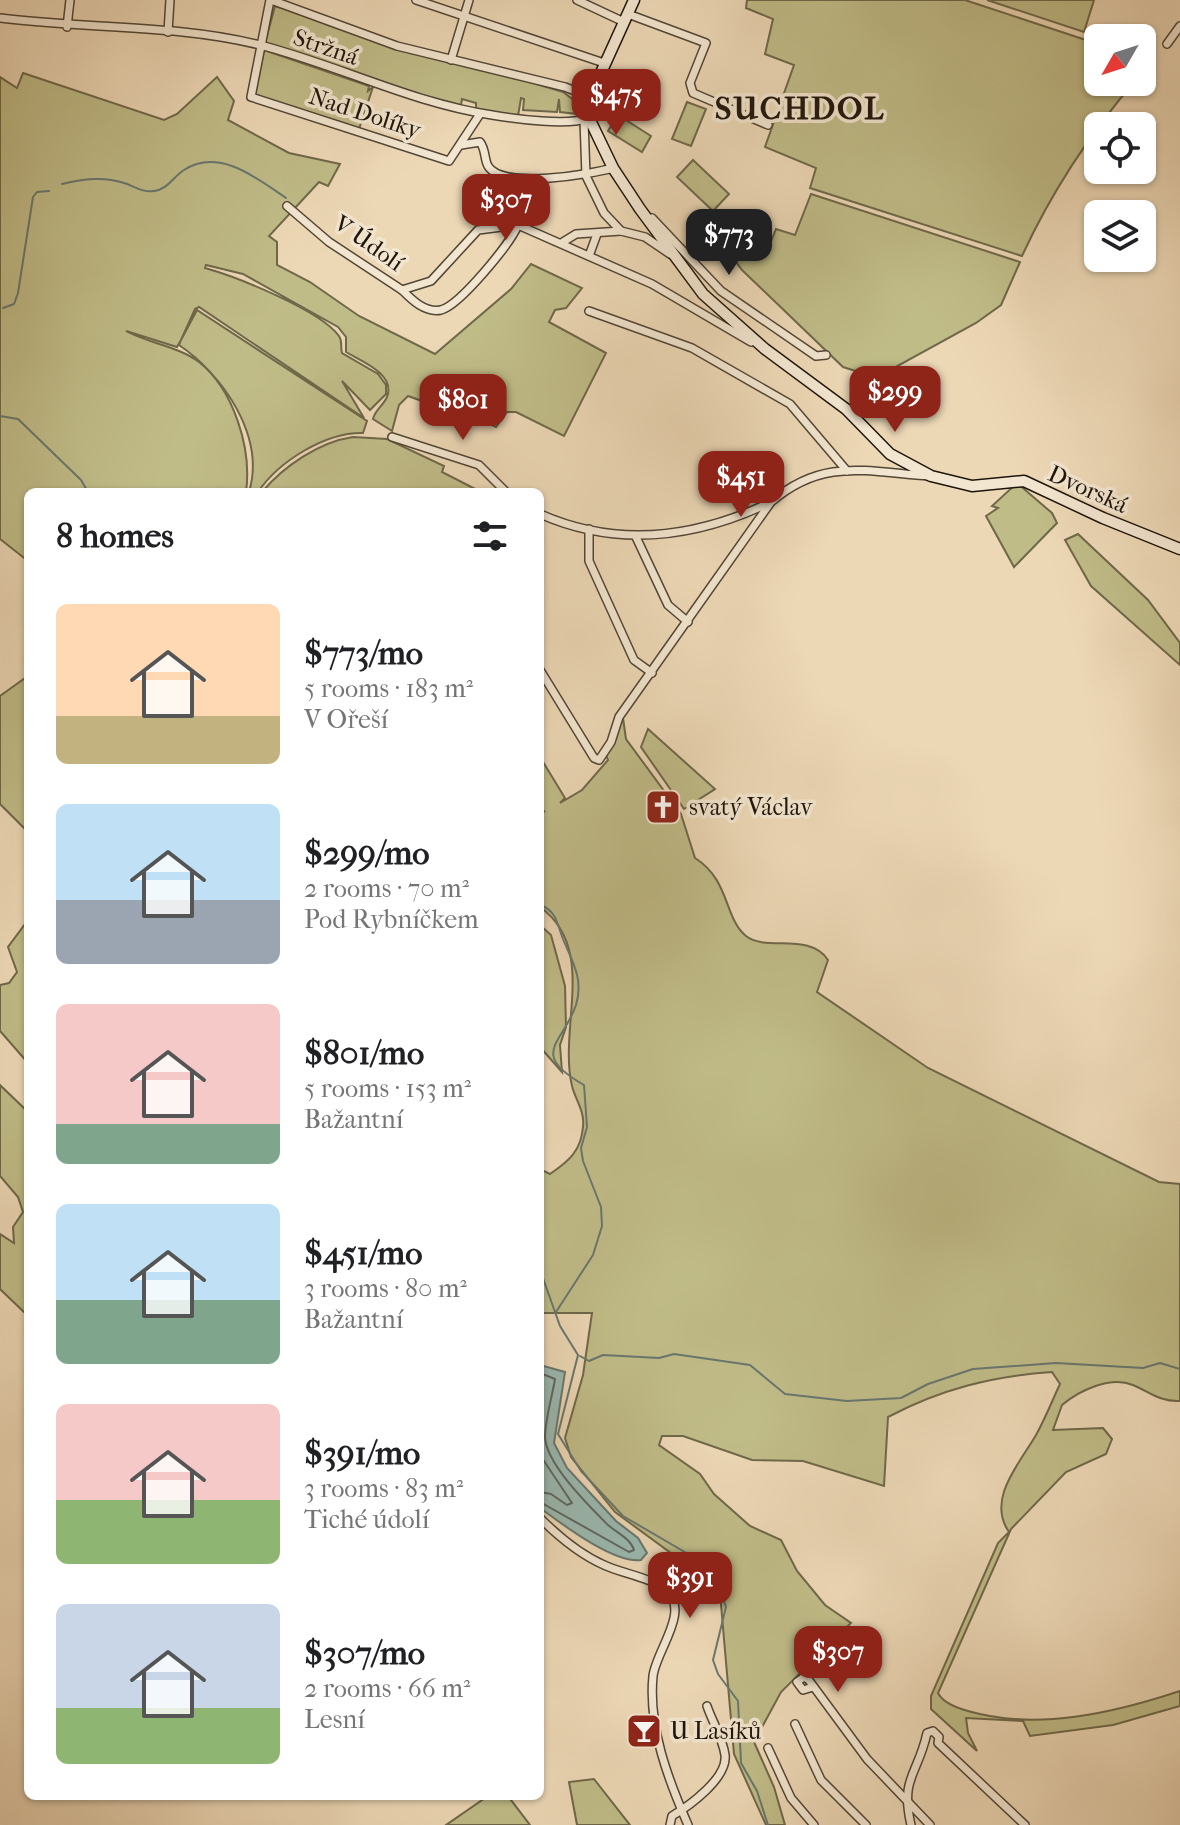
<!DOCTYPE html>
<html lang="en">
<head>
<meta charset="utf-8">
<style>
	:root { --surface:#fff; --page:#f6f6f6; --text:#202124; --muted:#757577; --accent:#8f2418 }
	body { margin:0; font-family:"IM FELL French Canon",serif; background:var(--page); color:var(--text); height:100vh; display:flex; flex-direction:column; font-size:30px; white-space:nowrap }
	* { box-sizing:border-box; margin:0 }
	p { font-size:26px; color:var(--muted) }
	.icon { flex:none; width:44px; height:44px; fill:none; stroke:currentColor; stroke-width:2; stroke-linecap:round; stroke-linejoin:round }
	.map { position:relative; flex:1; overflow:hidden }
	.panel { position:absolute; left:24px; top:488px; width:520px; height:1312px; display:flex; flex-direction:column; background:var(--surface); border-radius:12px; box-shadow:0 2px 6px #0004 }
	.panel>* { flex:none }
	.needle { width:52px; rotate:231deg }
	.tools { position:absolute; left:1084px; top:24px; display:grid; gap:16px }
	.tools a { display:grid; place-items:center; width:72px; height:72px; border-radius:12px; background:var(--surface); box-shadow:0 2px 6px #0004; font-size:40px }
	.price { position:absolute; translate:-50% -68px; padding:0 18px; border-radius:16px; background:var(--accent); color:#fff; font-size:26px; line-height:52px; filter:drop-shadow(0 2px 4px #0008) }
	.price::after { content:''; position:absolute; left:50%; top:48px; width:24px; height:18px; margin-left:-12px; background:inherit; clip-path:polygon(0 0,100% 0,50% 100%) }
	.price.current { background:#222; color:#fff }
	ul { padding:0; list-style:none }
	li { display:flex; align-items:center; gap:24px; height:200px; padding:0 32px }
	li span { display:grid; place-items:center; flex:none; width:224px; height:160px; border-radius:12px; color:#555 }
	li>.icon { margin-inline-start:auto }
	span .icon { width:96px; height:96px; fill:#fffc; stroke-width:1 }
	li b { font-size:34px }
	h2 { display:flex; justify-content:space-between; align-items:center; height:96px; padding:0 32px; font-size:34px }
	.map>svg:first-child { display:block }
	.green { fill:#c0bc88; stroke:#6f684a; stroke-width:2 }
	.water { fill:#9ab9b2; stroke:#68776f; stroke-width:2 }
	.lines { fill:none; stroke-linecap:round; stroke-linejoin:round }
	.shore { stroke:#5c675e; stroke-width:2 }
	.stream { stroke:#68776f; stroke-width:2 }
	.street-casing { stroke:#524636; stroke-width:10 }
	.secondary-casing { stroke:#1e150b; stroke-width:13 }
	.street { stroke:#f3e6d0; stroke-width:7 }
	.secondary { stroke:#f3e6d0; stroke-width:10 }
	.labels { text-anchor:middle; dominant-baseline:central; stroke-width:7; stroke-linejoin:round; paint-order:stroke }
	.street-label { font-size:24px; fill:#1e150b; stroke:#f3e6d0 }
	.poi-label { font-size:24px; fill:#1e150b; stroke:#f3e6d0; text-anchor:start }
	.district-label { font-size:32px; font-weight:bold; letter-spacing:2px; fill:#1e150b; stroke:#f3e6d0 }
</style>
</head>
<body>
<div class="map">
<svg width="1180" height="1825" viewBox="0 0 1180 1825">
	<rect width="100%" height="100%" fill="#edd8b6"/>
	<filter id="stains"><feTurbulence type="fractalNoise" baseFrequency=".0025" numOctaves="4"/><feColorMatrix values="0 0 0 0 .2 0 0 0 0 .09 0 0 0 0 .02 0 0 0 .5 -.17"/></filter>
	<radialGradient id="worn" r=".72"><stop offset=".6" stop-color="#630" stop-opacity="0"/><stop offset="1" stop-color="#630" stop-opacity=".3"/></radialGradient>
	<!-- green -->
	<g class="green">
		<path d="M747,0H965L1098,44V82H1134C1089,135 1051,193 1022,256L810,188L816,168L765,147L794,65L765,54L773,19L746,8Z"/>
		<polygon points="987,0 1094,0 1084,32"/>
		<polygon points="275,6 563,92 579,104 581,116 577,119 577,114 560,112 559,99 557,112 523,110 524,99 521,98 518,116 476,109 476,103 462,99 461,105 400,89 265,43"/>
		<polygon points="264,50 369,86 368,91 373,87 359,129 255,95"/>
		<path d="M23,73L164,120L177,114L217,77L234,101L228,120L289,153L340,164L328,186L319,182L269,236L277,242V265L310,282L359,316L435,354L511,289L531,264L582,288L566,308L555,310L549,322L606,353L564,436L516,412H507L496,427L466,413L464,416L408,396L399,405L392,431L373,419C375,410 383,406 387,397C396,374 361,361 346,352V337L338,327L243,274L206,265L205,268C237,277 320,310 339,336C343,342 340,347 342,353L378,374L386,385V394L370,410L342,381L364,418L199,307L195,309L181,340L197,310L367,421L363,433C326,432 279,461 258,492H249C266,436 222,374 179,345L181,340L177,347L126,331C147,343 178,346 199,362C234,390 252,449 246,492H28V561L0,539V77L17,88Z"/>
		<polygon points="687,102 706,109 691,146 672,139"/>
		<polygon points="618,115 651,136 642,152 608,131"/>
		<polygon points="693,160 729,194 713,211 677,177"/>
		<polygon points="811,194 1020,262 1001,305 976,323 883,374 865,374 843,367 742,270 724,246 728,237 766,254 776,229 795,235"/>
		<path d="M353,437L387,439L444,466L442,472L481,492H262C284,466 319,442 353,437Z"/>
		<polygon points="1017,483 1052,513 1057,523 1014,567 986,516 998,508 992,506"/>
		<polygon points="1078,534 1148,600 1180,643 1180,665 1091,586 1065,540"/>
		<polygon points="28,676 28,832 0,804 0,696"/>
		<path d="M623,718L626,739L681,814L695,858C730,880 724,918 746,936C766,952 810,932 828,960L817,992L928,1068L1159,1182L1180,1184V1401C1160,1402 1150,1392 1133,1385C1110,1376 1080,1390 1062,1405L1053,1430L1103,1428L1112,1439L1106,1454L1066,1472L1011,1529L938,1693C943,1703 957,1708 968,1711C1037,1731 1114,1713 1180,1691V1706L1113,1725L1030,1736L1023,1721L966,1718L968,1733L977,1751L931,1709V1696L998,1543L1009,1532C986,1499 1020,1463 1036,1435C1045,1419 1052,1401 1060,1384L1052,1372C993,1376 941,1389 888,1417L884,1486L803,1461L752,1460L683,1436H662L659,1445L700,1474L714,1494L750,1526L781,1540L797,1571L825,1605L851,1623L781,1692L754,1742L774,1787L785,1825H766L734,1754L720,1593L717,1587L615,1512L571,1457L565,1438L583,1375L592,1313H540V1169L550,1174C569,1161 581,1151 583,1127C585,1111 575,1099 572,1086C558,1027 598,949 540,907V815L545,811L540,812V757L565,798L560,803L582,790L608,760L606,755Z"/>
		<polygon points="648,729 715,789 684,809 641,747"/>
		<polygon points="28,920 28,1063 0,1031 0,985 9,983 17,972 8,947"/>
		<polygon points="540,925 551,935 565,986 566,1027 560,1045 562,1072 540,1047"/>
		<polygon points="0,1085 28,1112 28,1316 0,1289 0,1234 14,1243 13,1227 23,1212 18,1197 0,1176"/>
		<polygon points="594,1779 630,1825 577,1825 569,1782"/>
		<polygon points="488,1796 508,1796 530,1825 446,1825"/>
	</g>
	<!-- water -->
	<g class="water">
		<path d="M540,1365L565,1372L554,1443L567,1468L616,1521L638,1538L647,1553L641,1560C614,1564 562,1524 540,1508Z"/>
		<polygon points="689,1566 707,1573 720,1593 705,1599 683,1574"/>
	</g>
	<g class="lines">
		<!-- shore -->
		<g class="shore">
			<path d="M540,1373L555,1379C552,1397 546,1416 545,1435C544,1462 589,1506 608,1525C617,1533 631,1539 634,1550L629,1552L540,1502"/>
			<polyline points="540,1455 572,1503 567,1505 551,1494 540,1492"/>
		</g>
		<!-- stream -->
		<g class="stream">
			<path d="M62,184C83,179 103,176 124,183C134,186 143,193 154,191C168,189 173,177 184,170C219,147 258,179 286,198"/>
			<polyline points="3,308 14,304 18,293 33,197 37,192 49,191"/>
			<polyline points="0,416 18,419 81,480 88,492"/>
			<path d="M540,905C557,911 557,924 563,939C572,961 584,979 576,1005C563,1044 528,1053 584,1085L587,1127L581,1148L583,1161L601,1207L602,1226L593,1255L556,1312"/>
			<polyline points="540,1270 560,1326 578,1355 558,1434 581,1471 623,1516 695,1558 717,1581 726,1607 713,1660 718,1674 738,1701 741,1763 757,1791 768,1825"/>
			<polyline points="580,1356 589,1361 603,1355 659,1358 674,1354 750,1365 785,1394 847,1401 901,1398 928,1384 973,1369 1056,1363 1143,1368 1160,1363 1180,1369"/>
		</g>
		<defs>
			<g id="street">
				<polyline points="270,0 251,97 449,161 480,114"/>
				<polyline points="271,0 397,46 565,87 590,97"/>
				<polyline points="416,0 604,63"/>
				<polyline points="577,0 624,22"/>
				<polyline points="628,14 706,43 690,83 693,93 768,125"/>
				<path d="M0,18C86,29 176,24 260,45C338,65 412,103 492,115C516,119 568,126 589,118"/>
				<polyline points="67,27 70,0"/>
				<polyline points="168,32 170,0"/>
				<polyline points="1167,44 1180,26"/>
				<polyline points="451,60 469,0"/>
				<polyline points="584,120 586,176 604,213 621,231 645,237 670,254"/>
				<path d="M461,145L480,142C486,150 484,159 488,166C502,190 591,174 613,168"/>
				<polyline points="287,206 329,242 402,290 431,281 478,230 518,225 652,284 751,342"/>
				<polyline points="652,218 721,291 816,356 826,355"/>
				<polyline points="563,242 576,234 621,231"/>
				<polyline points="589,256 597,234"/>
				<path d="M402,290C412,300 425,313 441,310C460,305 510,244 518,225"/>
				<polyline points="589,311 692,348 790,404 847,471"/>
				<polyline points="392,437 479,465 506,492"/>
				<path d="M540,514C617,548 695,538 769,503"/>
				<polyline points="589,529 589,561 634,660 652,673"/>
				<polyline points="636,537 668,605 688,622"/>
				<path d="M540,670L594,758L599,760L611,742L619,717L771,502C823,457 867,472 929,476"/>
				<path d="M540,1518C559,1537 579,1554 604,1565C623,1574 651,1577 667,1591C690,1612 656,1651 653,1676C648,1727 668,1779 688,1825"/>
				<polyline points="813,1687 803,1690 797,1682 804,1677 808,1679 867,1759 930,1825"/>
				<polyline points="795,1724 821,1780 866,1825"/>
				<polyline points="768,1748 791,1798 814,1825"/>
				<path d="M670,1825L672,1816C689,1806 728,1778 725,1755C723,1739 712,1721 707,1706"/>
				<path d="M911,1825C900,1777 918,1775 927,1733L933,1731L939,1737L938,1743L1025,1825"/>
			</g>
			<polyline id="secondary" points="634,0 590,97 589,118 613,168 640,209 703,294 765,349 846,409 890,454 931,476 972,486 1024,481 1103,518 1180,549"/>
		</defs>
		<!-- street casing -->
		<use href="#street" class="street-casing"/>
		<!-- secondary casing -->
		<use href="#secondary" class="secondary-casing"/>
		<!-- street -->
		<use href="#street" class="street"/>
		<!-- secondary -->
		<use href="#secondary" class="secondary"/>
	</g>
	<!-- icons -->
	<defs>
		<symbol id="church-square" viewBox="-11 -11 22 22"><rect x="-9" y="-9" width="18" height="18" rx="4" fill="#8f2418" stroke="#f3e6d0"/><path d="M-1.2-6h2.4v3.5h3.3v2.4h-3.3V6h-2.4V-.1h-3.3v-2.4h3.3Z" fill="#fff"/></symbol>
		<symbol id="bar-square" viewBox="-11 -11 22 22"><rect x="-9" y="-9" width="18" height="18" rx="4" fill="#8f2418" stroke="#f3e6d0"/><path d="M-6-5H6L.8 .8V4.5H3.5V6h-7V4.5H-.8V.8Z" fill="#fff"/></symbol>
	</defs>
	<g fill-rule="evenodd">
		<use href="#church-square" x="643" y="787" width="40" height="40"/>
		<use href="#bar-square" x="624" y="1711" width="40" height="40"/>
	</g>
	<g class="labels">
		<!-- street labels -->
		<g class="street-label">
			<text transform="translate(326 47) rotate(19)">Stržná</text>
			<text transform="translate(365 113) rotate(18)">Nad Dolíky</text>
			<text transform="translate(369 243) rotate(35)">V Údolí</text>
			<text transform="translate(1088 489) rotate(24)">Dvorská</text>
		</g>
		<!-- poi labels -->
		<g class="poi-label">
			<text x="689" y="807">svatý Václav</text>
			<text x="670" y="1731">U Lasíků</text>
		</g>
		<!-- district labels -->
		<g class="district-label">
			<text x="800" y="108">SUCHDOL</text>
		</g>
	</g>
	<rect width="100%" height="100%" filter="url(#stains)"/>
	<rect width="100%" height="100%" fill="url(#worn)"/>
</svg>
<div class="tools">
<a><svg class="needle" viewBox="-14 -14 28 28"><path d="M0-13l5 13h-10z" fill="#e53935"/><path d="M0 13l5-13h-10z" fill="#757577"/></svg></a>
<a><svg class="icon" aria-label="locate" viewBox="0 0 24 24"><circle cx="12" cy="12" r="6"/><path d="M12 2v4M12 18v4M2 12h4M18 12h4"/></svg></a>
<a><svg class="icon" aria-label="layers" viewBox="0 0 24 24"><path d="M12 4l9 5-9 5-9-5zM3 14l9 5 9-5"/></svg></a>
</div>
<b class="price" style="left:616px;top:137px">$475</b>
<b class="price" style="left:506px;top:242px">$307</b>
<b class="price current" style="left:729px;top:277px">$773</b>
<b class="price" style="left:895px;top:434px">$299</b>
<b class="price" style="left:463px;top:442px">$801</b>
<b class="price" style="left:741px;top:519px">$451</b>
<b class="price" style="left:690px;top:1620px">$391</b>
<b class="price" style="left:838px;top:1694px">$307</b>
<section class="panel">
<h2>8 homes<svg class="icon" aria-label="filters" viewBox="0 0 24 24"><path d="M4 7h16M4 17h16"/><circle cx="9" cy="7" r="2"/><circle cx="15" cy="17" r="2"/></svg></h2>
<ul>
<li><span style="background:linear-gradient(#ffd9b3 70%,#c2b280 0)"><svg class="icon" aria-label="home" viewBox="0 0 24 24"><path d="M3 11l9-7 9 7M6 9v11h12V9"/></svg></span><div><b>$773/mo</b><p>5 rooms · 183 m²</p><p>V Ořeší</p></div></li>
<li><span style="background:linear-gradient(#bfe0f5 60%,#9aa5b1 0)"><svg class="icon" aria-label="home" viewBox="0 0 24 24"><path d="M3 11l9-7 9 7M6 9v11h12V9"/></svg></span><div><b>$299/mo</b><p>2 rooms · 70 m²</p><p>Pod Rybníčkem</p></div></li>
<li><span style="background:linear-gradient(#f6c9c9 75%,#7fa58c 0)"><svg class="icon" aria-label="home" viewBox="0 0 24 24"><path d="M3 11l9-7 9 7M6 9v11h12V9"/></svg></span><div><b>$801/mo</b><p>5 rooms · 153 m²</p><p>Bažantní</p></div></li>
<li><span style="background:linear-gradient(#bfe0f5 60%,#7fa58c 0)"><svg class="icon" aria-label="home" viewBox="0 0 24 24"><path d="M3 11l9-7 9 7M6 9v11h12V9"/></svg></span><div><b>$451/mo</b><p>3 rooms · 80 m²</p><p>Bažantní</p></div></li>
<li><span style="background:linear-gradient(#f6c9c9 60%,#8fb573 0)"><svg class="icon" aria-label="home" viewBox="0 0 24 24"><path d="M3 11l9-7 9 7M6 9v11h12V9"/></svg></span><div><b>$391/mo</b><p>3 rooms · 83 m²</p><p>Tiché údolí</p></div></li>
<li><span style="background:linear-gradient(#c9d6e8 65%,#8fb573 0)"><svg class="icon" aria-label="home" viewBox="0 0 24 24"><path d="M3 11l9-7 9 7M6 9v11h12V9"/></svg></span><div><b>$307/mo</b><p>2 rooms · 66 m²</p><p>Lesní</p></div></li>
</ul>
</section>
</div>
</body>
</html>
